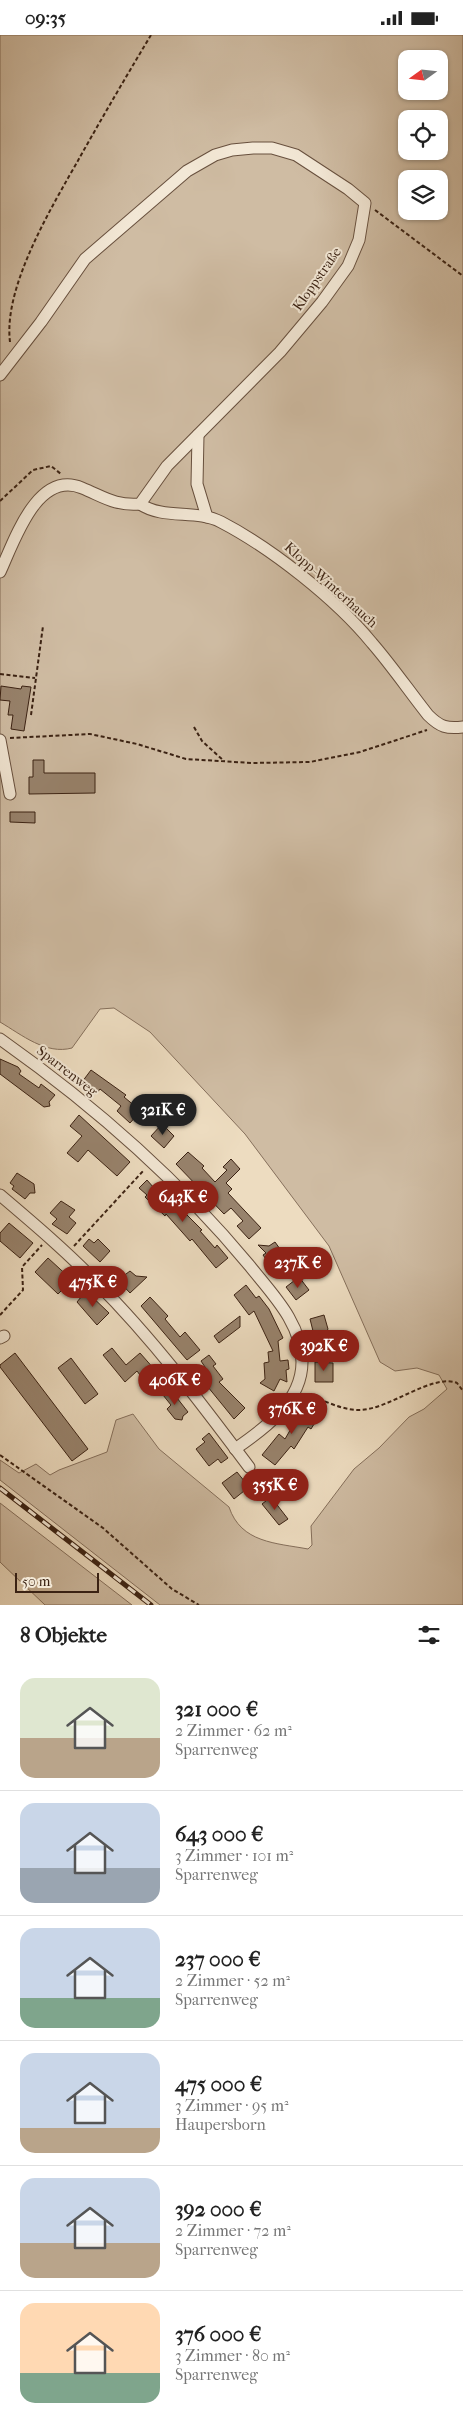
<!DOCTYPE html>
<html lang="de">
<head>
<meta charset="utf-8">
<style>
	:root { --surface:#fff; --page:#f6f6f6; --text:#222; --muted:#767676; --line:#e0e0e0; --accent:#8f2418 }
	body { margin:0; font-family:"IM FELL French Canon",serif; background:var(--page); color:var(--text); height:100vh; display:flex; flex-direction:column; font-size:19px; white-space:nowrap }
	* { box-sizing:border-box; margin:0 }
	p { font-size:16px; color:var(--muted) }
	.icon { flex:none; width:28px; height:28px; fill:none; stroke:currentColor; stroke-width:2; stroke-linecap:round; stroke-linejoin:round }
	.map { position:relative; height:1570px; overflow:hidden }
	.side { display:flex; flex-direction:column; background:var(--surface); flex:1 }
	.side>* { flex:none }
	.needle { width:32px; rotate:255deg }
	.fabs { position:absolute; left:398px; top:15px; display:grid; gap:10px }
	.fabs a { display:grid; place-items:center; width:50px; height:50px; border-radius:10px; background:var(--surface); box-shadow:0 1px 4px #0004; font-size:25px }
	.scale { position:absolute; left:15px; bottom:12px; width:84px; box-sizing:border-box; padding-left:5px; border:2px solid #3b2213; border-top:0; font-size:14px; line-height:18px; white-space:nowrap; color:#3b2213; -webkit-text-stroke:4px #f3e8d6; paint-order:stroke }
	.price { position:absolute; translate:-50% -42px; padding:0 11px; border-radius:18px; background:var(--accent); color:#fff; font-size:16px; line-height:32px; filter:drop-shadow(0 1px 2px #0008) }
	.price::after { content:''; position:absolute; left:50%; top:30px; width:15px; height:11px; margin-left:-8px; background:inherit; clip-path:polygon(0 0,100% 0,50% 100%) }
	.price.selected { background:#222; color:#fff }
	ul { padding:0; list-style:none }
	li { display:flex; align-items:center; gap:15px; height:125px; padding:0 20px }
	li+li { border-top:1px solid var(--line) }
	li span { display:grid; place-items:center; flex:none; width:140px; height:100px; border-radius:15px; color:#555 }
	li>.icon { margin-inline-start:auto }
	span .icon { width:60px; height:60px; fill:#fffc; stroke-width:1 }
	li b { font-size:21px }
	h2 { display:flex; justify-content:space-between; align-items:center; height:60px; padding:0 20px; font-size:21px }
	.status { display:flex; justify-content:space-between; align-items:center; height:35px; padding:0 25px; background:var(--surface); direction:ltr }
	.status svg { height:14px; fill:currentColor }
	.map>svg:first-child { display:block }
	.green { fill:#cfbca3; stroke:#856f5b; fill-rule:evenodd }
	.building { fill:#98836d; stroke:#3b2213 }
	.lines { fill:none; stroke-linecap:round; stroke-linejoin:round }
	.minor-casing { stroke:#68503e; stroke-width:13 }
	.path { stroke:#3b2213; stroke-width:2; stroke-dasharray:4 2.5; stroke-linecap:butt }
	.minor { stroke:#f3e8d6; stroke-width:11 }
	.rail-casing { stroke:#3b2213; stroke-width:5 }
	.rail { stroke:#f3e8d6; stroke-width:3; stroke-dasharray:9; stroke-linecap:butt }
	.labels { text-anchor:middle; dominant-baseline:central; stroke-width:4; stroke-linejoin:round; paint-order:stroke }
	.street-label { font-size:14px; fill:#3b2213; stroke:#f3e8d6 }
</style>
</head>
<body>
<div class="status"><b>09:35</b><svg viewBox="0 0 49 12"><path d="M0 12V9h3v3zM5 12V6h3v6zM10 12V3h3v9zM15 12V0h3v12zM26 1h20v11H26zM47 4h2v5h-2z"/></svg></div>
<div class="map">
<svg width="463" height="1570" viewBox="0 0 463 1570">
	<rect width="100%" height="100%" fill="#eddcc0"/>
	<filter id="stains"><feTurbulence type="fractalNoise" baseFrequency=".004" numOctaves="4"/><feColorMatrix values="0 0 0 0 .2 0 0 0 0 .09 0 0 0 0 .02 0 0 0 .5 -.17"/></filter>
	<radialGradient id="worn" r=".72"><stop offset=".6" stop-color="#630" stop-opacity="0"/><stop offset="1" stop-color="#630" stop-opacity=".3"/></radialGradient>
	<!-- green -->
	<g class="green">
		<path d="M0,0H463V1570H160L0,1445V1425L19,1438L36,1429L50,1440L59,1435L107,1417L116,1385L133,1379L159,1414L229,1472C241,1508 276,1508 308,1514L312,1510L311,1491L354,1434L379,1413L409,1382L424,1374L447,1354L439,1340L417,1333L395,1336L380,1327L329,1211L245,1099L150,997L114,973L100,974L72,1013C46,1020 22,1000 0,987ZM406,24H439V56H406ZM406,84H439V116H406ZM406,144H439V176H406Z"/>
		<polygon points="0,1468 132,1570 45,1570 0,1527"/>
	</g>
	<!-- building -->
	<g class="building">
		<polygon points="1,651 21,654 22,651 31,652 24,696 11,694 13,680 8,680 10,666 0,665"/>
		<polygon points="33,725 44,725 44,738 95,738 95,758 29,759 29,742 33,742"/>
		<polygon points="10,777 35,777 35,788 10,787"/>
		<polygon points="0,1024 18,1032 21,1036 19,1039 39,1053 41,1049 55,1060 49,1067 50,1071 44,1072 0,1039"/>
		<polygon points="91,1035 126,1060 124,1062 136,1072 134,1075 138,1079 130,1088 117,1076 121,1071 100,1054 96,1059 82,1047"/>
		<polygon points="79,1080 130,1127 117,1141 88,1115 78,1127 67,1118 82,1101 70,1091"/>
		<polygon points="162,1089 174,1101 164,1113 151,1101"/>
		<polygon points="188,1117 204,1131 202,1133 215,1147 227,1135 223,1132 231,1124 240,1134 226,1148 232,1154 228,1158 261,1193 249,1204 237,1191 243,1186 231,1173 224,1179 176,1129"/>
		<polygon points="17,1138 34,1149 35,1158 30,1158 25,1164 12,1154 14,1151 10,1148"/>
		<polygon points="147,1145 154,1153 157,1150 202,1195 200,1196 215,1213 217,1210 228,1223 216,1233 192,1204 190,1206 166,1179 165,1181 145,1162 147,1160 139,1153"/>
		<polygon points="61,1166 75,1175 69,1182 76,1188 67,1199 52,1189 57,1184 50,1178"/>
		<polygon points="9,1188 33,1208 20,1223 0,1206 0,1198"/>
		<polygon points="89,1204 94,1208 98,1204 110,1216 100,1227 83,1211"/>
		<polygon points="275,1207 280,1214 284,1214 282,1226 278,1226 271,1231 263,1220 266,1218 258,1210 269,1211"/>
		<polygon points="48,1223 72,1245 58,1259 35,1237"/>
		<polygon points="130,1236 136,1241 147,1242 130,1258 118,1245"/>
		<polygon points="299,1242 309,1255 296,1265 286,1252"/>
		<polygon points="246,1250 256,1263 259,1261 269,1274 283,1303 278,1306 280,1326 288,1325 289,1334 286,1335 287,1347 280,1344 274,1356 260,1348 265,1344 264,1328 269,1327 268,1317 273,1316 254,1276 249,1280 234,1260"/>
		<polygon points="86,1256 109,1278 97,1290 77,1267"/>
		<polygon points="150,1262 168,1281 165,1284 180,1302 185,1297 200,1315 187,1325 141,1271"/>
		<polygon points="324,1280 328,1294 324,1301 320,1298 314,1300 310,1284"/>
		<polygon points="240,1281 240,1292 219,1308 214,1301"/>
		<polygon points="112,1313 126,1330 140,1318 155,1335 143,1344 137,1336 125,1347 103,1320"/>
		<polygon points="15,1318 88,1414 72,1426 0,1332 0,1330"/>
		<polygon points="209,1320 216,1329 213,1331 223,1344 219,1347 245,1373 234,1384 199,1341 207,1335 201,1326"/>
		<polygon points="71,1323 98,1359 85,1369 58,1333"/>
		<polygon points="315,1327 333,1328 333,1347 315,1347"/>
		<polygon points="170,1354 188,1377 183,1381 182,1385 175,1384 167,1374 171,1370 163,1360"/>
		<polygon points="308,1371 317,1377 319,1381 311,1394 308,1392 294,1414 291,1411 275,1430 262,1420 279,1399 285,1404 296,1385 294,1378"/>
		<polygon points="209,1398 228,1423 221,1428 218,1424 209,1431 196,1414 205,1407 202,1404"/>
		<polygon points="237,1437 249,1452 234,1464 222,1448"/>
		<polygon points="271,1462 288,1484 279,1490 262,1469"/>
	</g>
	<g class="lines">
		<defs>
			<g id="minor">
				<path d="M0,340L41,287L85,224L187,136L215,120L232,115L253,113H272L296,120L348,154L365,168L359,205L348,231L322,267L280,317L167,431L140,469C115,471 104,462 82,453C37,434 14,507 0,537"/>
				<polyline points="198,400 197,449 207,482"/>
				<path d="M140,469C164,485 196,474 221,487C271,513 336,564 372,608C392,631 409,656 428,680C440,692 447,694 463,692"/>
				<polyline points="0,705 10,759"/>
				<path d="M0,1004C92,1069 177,1143 249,1230C272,1259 302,1288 302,1327C302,1367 264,1394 235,1414"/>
				<path d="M0,1160C33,1188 66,1216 96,1247C153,1304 201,1368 249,1432"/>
				<polyline points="0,1303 4,1301"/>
			</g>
		</defs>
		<!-- minor casing -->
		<use href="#minor" class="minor-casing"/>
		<!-- path -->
		<g class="path">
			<polyline points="375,175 463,241"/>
			<path d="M10,307C3,251 53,170 80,122C103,81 127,40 151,0"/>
			<polyline points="0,466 33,435 51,431 61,439"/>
			<polyline points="0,639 35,643"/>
			<polyline points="31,680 43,591"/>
			<polyline points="194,692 202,706 224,726"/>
			<polyline points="10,703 90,699 137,709 186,724 252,728 310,727 360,717 427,695"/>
			<polyline points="74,1211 144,1135"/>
			<polyline points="0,1280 23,1255 22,1232 42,1210"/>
			<path d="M307,1359C323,1365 341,1375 359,1375C389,1375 432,1338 457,1348L463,1356"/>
			<polyline points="0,1420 103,1493 172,1554 199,1570"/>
		</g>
		<!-- minor -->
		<use href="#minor" class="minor"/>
		<defs>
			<polyline id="rail" points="0,1453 151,1570"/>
		</defs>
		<!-- rail casing -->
		<use href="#rail" class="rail-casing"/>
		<!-- rail -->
		<use href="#rail" class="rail"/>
	</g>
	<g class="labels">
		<!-- street labels -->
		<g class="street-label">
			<text transform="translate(317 244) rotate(-55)">Kloppstraße</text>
			<text transform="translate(331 550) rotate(42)">Klopp-Winterhauch</text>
			<text transform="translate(67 1036) rotate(38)">Sparrenweg</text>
		</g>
	</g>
	<rect width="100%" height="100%" filter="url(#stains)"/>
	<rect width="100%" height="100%" fill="url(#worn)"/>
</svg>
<div class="fabs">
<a><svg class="needle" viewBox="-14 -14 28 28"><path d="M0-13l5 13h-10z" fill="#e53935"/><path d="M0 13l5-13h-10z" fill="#767676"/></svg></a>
<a><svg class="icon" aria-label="locate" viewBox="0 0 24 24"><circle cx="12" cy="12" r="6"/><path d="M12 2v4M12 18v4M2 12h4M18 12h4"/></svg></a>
<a><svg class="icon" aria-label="layers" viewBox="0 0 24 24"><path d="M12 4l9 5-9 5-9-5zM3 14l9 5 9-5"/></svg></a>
</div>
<div class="scale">50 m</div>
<b class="price selected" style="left:163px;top:1101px">321K €</b>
<b class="price" style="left:183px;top:1188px">643K €</b>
<b class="price" style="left:298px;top:1254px">237K €</b>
<b class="price" style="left:93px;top:1273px">475K €</b>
<b class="price" style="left:324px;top:1337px">392K €</b>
<b class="price" style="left:175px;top:1371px">406K €</b>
<b class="price" style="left:292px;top:1400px">376K €</b>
<b class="price" style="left:275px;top:1476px">355K €</b>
</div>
<section class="side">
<h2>8 Objekte<svg class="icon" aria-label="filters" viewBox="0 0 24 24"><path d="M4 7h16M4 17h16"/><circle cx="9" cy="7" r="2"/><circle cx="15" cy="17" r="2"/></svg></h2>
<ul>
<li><span style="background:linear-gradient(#dfe7d0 60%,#b9a48a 0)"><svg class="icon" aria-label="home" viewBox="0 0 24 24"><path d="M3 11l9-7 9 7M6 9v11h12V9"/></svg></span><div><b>321 000 €</b><p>2 Zimmer · 62 m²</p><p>Sparrenweg</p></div></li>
<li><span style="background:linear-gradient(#c9d6e8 65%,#9aa5b1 0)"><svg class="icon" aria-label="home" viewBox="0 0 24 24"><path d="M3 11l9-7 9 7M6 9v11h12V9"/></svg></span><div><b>643 000 €</b><p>3 Zimmer · 101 m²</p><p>Sparrenweg</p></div></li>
<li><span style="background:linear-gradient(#c9d6e8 70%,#7fa58c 0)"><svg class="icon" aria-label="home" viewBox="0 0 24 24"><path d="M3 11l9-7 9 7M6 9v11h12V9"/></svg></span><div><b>237 000 €</b><p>2 Zimmer · 52 m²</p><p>Sparrenweg</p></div></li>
<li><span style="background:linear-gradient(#c9d6e8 75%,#b9a48a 0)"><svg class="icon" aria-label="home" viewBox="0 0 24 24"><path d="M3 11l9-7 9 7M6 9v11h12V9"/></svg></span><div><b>475 000 €</b><p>3 Zimmer · 95 m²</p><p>Haupersborn</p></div></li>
<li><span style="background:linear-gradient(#c9d6e8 65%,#b9a48a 0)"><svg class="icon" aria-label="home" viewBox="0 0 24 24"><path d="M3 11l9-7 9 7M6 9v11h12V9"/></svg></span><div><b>392 000 €</b><p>2 Zimmer · 72 m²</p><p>Sparrenweg</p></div></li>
<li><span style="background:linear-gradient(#ffd9b3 70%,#7fa58c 0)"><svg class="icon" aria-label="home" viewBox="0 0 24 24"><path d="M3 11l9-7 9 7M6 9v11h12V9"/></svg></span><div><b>376 000 €</b><p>3 Zimmer · 80 m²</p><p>Sparrenweg</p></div></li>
</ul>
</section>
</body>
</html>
